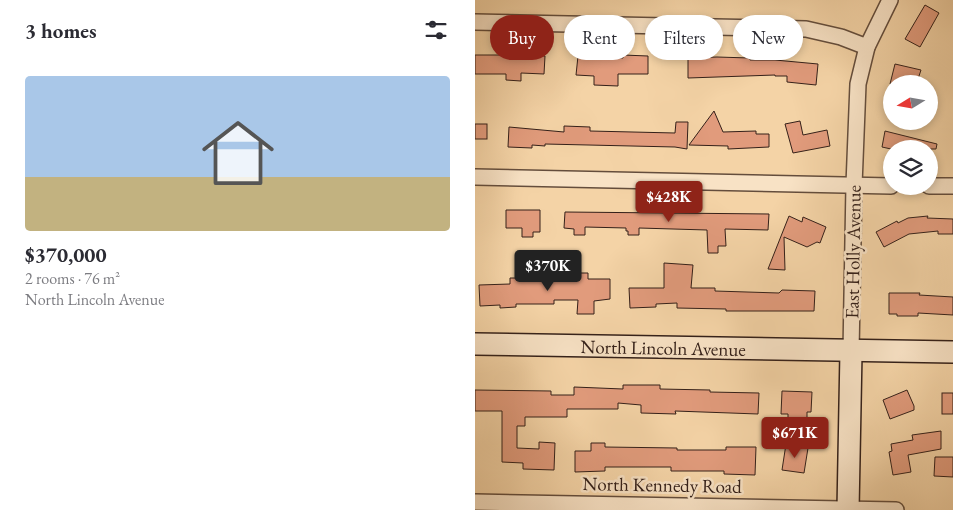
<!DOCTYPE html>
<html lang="en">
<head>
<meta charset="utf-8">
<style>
	:root { --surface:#fff; --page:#f7f7f7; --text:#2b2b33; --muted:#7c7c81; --accent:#8f2418 }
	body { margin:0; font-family:"EB Garamond",serif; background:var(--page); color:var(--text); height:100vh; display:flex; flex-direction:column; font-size:19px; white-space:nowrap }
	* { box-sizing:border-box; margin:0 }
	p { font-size:16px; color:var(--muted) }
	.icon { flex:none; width:28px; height:28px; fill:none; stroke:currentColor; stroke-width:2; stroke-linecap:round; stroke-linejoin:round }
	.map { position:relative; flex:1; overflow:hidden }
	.side { display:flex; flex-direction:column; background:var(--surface); width:475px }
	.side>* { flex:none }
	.hud { position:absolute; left:15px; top:15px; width:388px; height:45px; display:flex; gap:10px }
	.needle { width:32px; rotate:259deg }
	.tools { position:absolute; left:408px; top:75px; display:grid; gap:10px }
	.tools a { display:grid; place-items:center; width:55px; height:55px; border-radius:50%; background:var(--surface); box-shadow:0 2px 8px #0003; font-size:25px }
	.price { position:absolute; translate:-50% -42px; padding:0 11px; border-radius:5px; background:var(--accent); color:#fff; font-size:16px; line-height:32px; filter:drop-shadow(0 1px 2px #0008) }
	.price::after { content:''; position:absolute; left:50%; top:30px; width:15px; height:11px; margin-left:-8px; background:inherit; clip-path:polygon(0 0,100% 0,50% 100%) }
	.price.active { background:#222; color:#fff }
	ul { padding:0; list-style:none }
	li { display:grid; align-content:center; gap:10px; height:265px; padding:0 25px }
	li span { display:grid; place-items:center; height:155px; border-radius:5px; color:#555 }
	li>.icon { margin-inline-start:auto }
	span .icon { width:90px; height:90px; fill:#fffc; stroke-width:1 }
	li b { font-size:21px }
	h2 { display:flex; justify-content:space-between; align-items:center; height:60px; padding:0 25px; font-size:21px }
	.chip { padding:0 18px; border-radius:22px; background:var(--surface); box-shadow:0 2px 8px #0003; font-size:18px; line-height:45px }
	.chip.active { background:var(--accent); color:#fff }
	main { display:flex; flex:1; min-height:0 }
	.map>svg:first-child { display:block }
	.building { fill:#e19b7c; stroke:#342019 }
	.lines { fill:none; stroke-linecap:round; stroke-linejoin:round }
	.street-casing { stroke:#644d3c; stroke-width:18 }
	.secondary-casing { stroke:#342019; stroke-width:24 }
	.street { stroke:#f8e2c5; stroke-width:15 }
	.secondary { stroke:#f8e2c5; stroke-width:21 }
	.labels { text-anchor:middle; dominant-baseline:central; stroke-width:5; stroke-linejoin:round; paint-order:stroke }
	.street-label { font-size:19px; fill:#342019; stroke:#f8e2c5 }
</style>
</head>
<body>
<main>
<section class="side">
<h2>3 homes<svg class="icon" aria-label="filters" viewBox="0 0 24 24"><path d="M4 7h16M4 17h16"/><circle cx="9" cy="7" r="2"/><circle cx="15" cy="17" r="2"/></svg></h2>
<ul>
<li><span style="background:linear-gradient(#a9c7e8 65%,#c2b280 0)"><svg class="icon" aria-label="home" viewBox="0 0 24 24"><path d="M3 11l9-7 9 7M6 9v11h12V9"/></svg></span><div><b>$370,000</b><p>2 rooms · 76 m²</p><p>North Lincoln Avenue</p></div></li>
</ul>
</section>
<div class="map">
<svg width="478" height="510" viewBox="0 0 478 510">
	<rect width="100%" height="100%" fill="#f4d3a6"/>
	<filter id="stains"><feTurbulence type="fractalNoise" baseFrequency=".004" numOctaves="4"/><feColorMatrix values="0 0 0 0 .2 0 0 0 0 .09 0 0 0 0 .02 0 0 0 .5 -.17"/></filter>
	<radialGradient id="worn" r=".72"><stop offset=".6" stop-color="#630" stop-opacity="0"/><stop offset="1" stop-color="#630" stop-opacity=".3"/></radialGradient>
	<!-- building -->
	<g class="building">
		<polygon points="450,5 464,13 445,47 430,39"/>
		<polygon points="33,53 70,56 69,74 46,73 46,81 31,80 31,74 0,74 0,55 33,55"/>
		<polygon points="148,55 173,56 173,74 143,74 143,86 119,85 119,76 101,75 103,56 148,58"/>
		<polygon points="242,57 275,58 275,60 300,60 343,64 341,85 312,82 312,76 300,76 300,75 213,78 213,58"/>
		<polygon points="420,64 446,70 442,82 434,80 433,84 415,84"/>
		<polygon points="239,111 248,132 281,131 281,134 294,134 294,147 253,149 253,146 214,145"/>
		<polygon points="325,121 328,135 352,130 355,146 318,153 310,124"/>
		<polygon points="201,122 213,122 212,149 200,147 70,144 70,146 57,145 57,148 33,147 34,127 89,132 89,126 115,127 115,131 200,133"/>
		<rect x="0" y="124" width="12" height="15"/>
		<polygon points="410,131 462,144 461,149 416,149 407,147"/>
		<polygon points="31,210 65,210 65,232 58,232 58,237 47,237 47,228 31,228"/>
		<polygon points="90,212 294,214 293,230 250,229 251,246 243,246 243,253 233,253 232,230 164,228 164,235 153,235 153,231 151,231 151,228 110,227 110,235 99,235 99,229 89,228"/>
		<polygon points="314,216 327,222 328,217 351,227 345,243 342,242 332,247 309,237 310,270 293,269"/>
		<polygon points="453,216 452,218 478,219 478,234 463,234 463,231 434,234 409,247 401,232 422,221 423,223 433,218"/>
		<polygon points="189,263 218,265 216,288 240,288 240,291 304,293 307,290 340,291 339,311 251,311 251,309 202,308 202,303 181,304 181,307 155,308 154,288 189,288"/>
		<polygon points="89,273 113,273 113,279 135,279 135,299 119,301 119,314 102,314 103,300 79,300 79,304 41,304 41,307 25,308 25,305 5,306 4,285 35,284 35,278 89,278"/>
		<polygon points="414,293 445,293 444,295 478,297 478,315 443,313 443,316 422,316 422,314 414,314"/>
		<polygon points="148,385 185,385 185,389 235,390 235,392 284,393 283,414 200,411 201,414 166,413 166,405 143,403 143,409 92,409 92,417 50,417 50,426 42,426 42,448 64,449 64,442 80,443 79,470 48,469 48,463 27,462 27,411 0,411 0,390 76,391 76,395 99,395 99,387 148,389"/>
		<polygon points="432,390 439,406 439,410 415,419 408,400"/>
		<polygon points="307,391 337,392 336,412 332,412 332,419 313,418 313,414 306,414"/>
		<rect x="467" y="393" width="11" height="21"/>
		<polygon points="466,431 466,449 433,455 436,472 418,475 414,452 417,451 416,444 438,440 437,435"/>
		<polygon points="116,443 130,443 130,447 202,448 202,450 251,450 251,447 281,447 280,475 249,474 249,471 196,471 196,467 130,467 130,471 100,472 100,451 116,451"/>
		<polygon points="311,444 333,448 329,473 307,470"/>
		<polygon points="460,457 478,457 478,477 459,476"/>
	</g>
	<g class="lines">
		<defs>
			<g id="street">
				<polyline points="0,22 331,29 366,37 392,47"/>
				<polyline points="0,177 416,186"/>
				<polyline points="454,186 478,186"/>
				<polyline points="376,352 379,185 383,84 392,47 415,0"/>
				<polyline points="0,502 421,510"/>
			</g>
			<g id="secondary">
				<polyline points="0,344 478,352"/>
				<polyline points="373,510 376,352"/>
			</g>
		</defs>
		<!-- street casing -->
		<use href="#street" class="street-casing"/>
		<!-- secondary casing -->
		<use href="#secondary" class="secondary-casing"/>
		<!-- street -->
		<use href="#street" class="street"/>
		<!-- secondary -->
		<use href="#secondary" class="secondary"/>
	</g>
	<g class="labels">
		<!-- street labels -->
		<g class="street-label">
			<text transform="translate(378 252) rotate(-89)">East Holly Avenue</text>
			<text transform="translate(188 348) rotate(1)">North Lincoln Avenue</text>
			<text transform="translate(187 485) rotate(1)">North Kennedy Road</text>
		</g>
	</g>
	<rect width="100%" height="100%" filter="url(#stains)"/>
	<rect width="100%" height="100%" fill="url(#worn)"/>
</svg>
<div class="tools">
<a><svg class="needle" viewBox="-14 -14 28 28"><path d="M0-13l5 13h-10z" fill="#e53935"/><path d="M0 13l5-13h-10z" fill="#7c7c81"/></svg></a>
<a><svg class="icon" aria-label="layers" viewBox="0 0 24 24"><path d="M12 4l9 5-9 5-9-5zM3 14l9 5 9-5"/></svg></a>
</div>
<b class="price" style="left:194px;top:223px">$428K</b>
<b class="price active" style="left:73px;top:292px">$370K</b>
<b class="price" style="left:320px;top:459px">$671K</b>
<div class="hud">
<a class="chip active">Buy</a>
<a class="chip">Rent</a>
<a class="chip">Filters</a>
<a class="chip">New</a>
</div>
</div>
</main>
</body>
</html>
